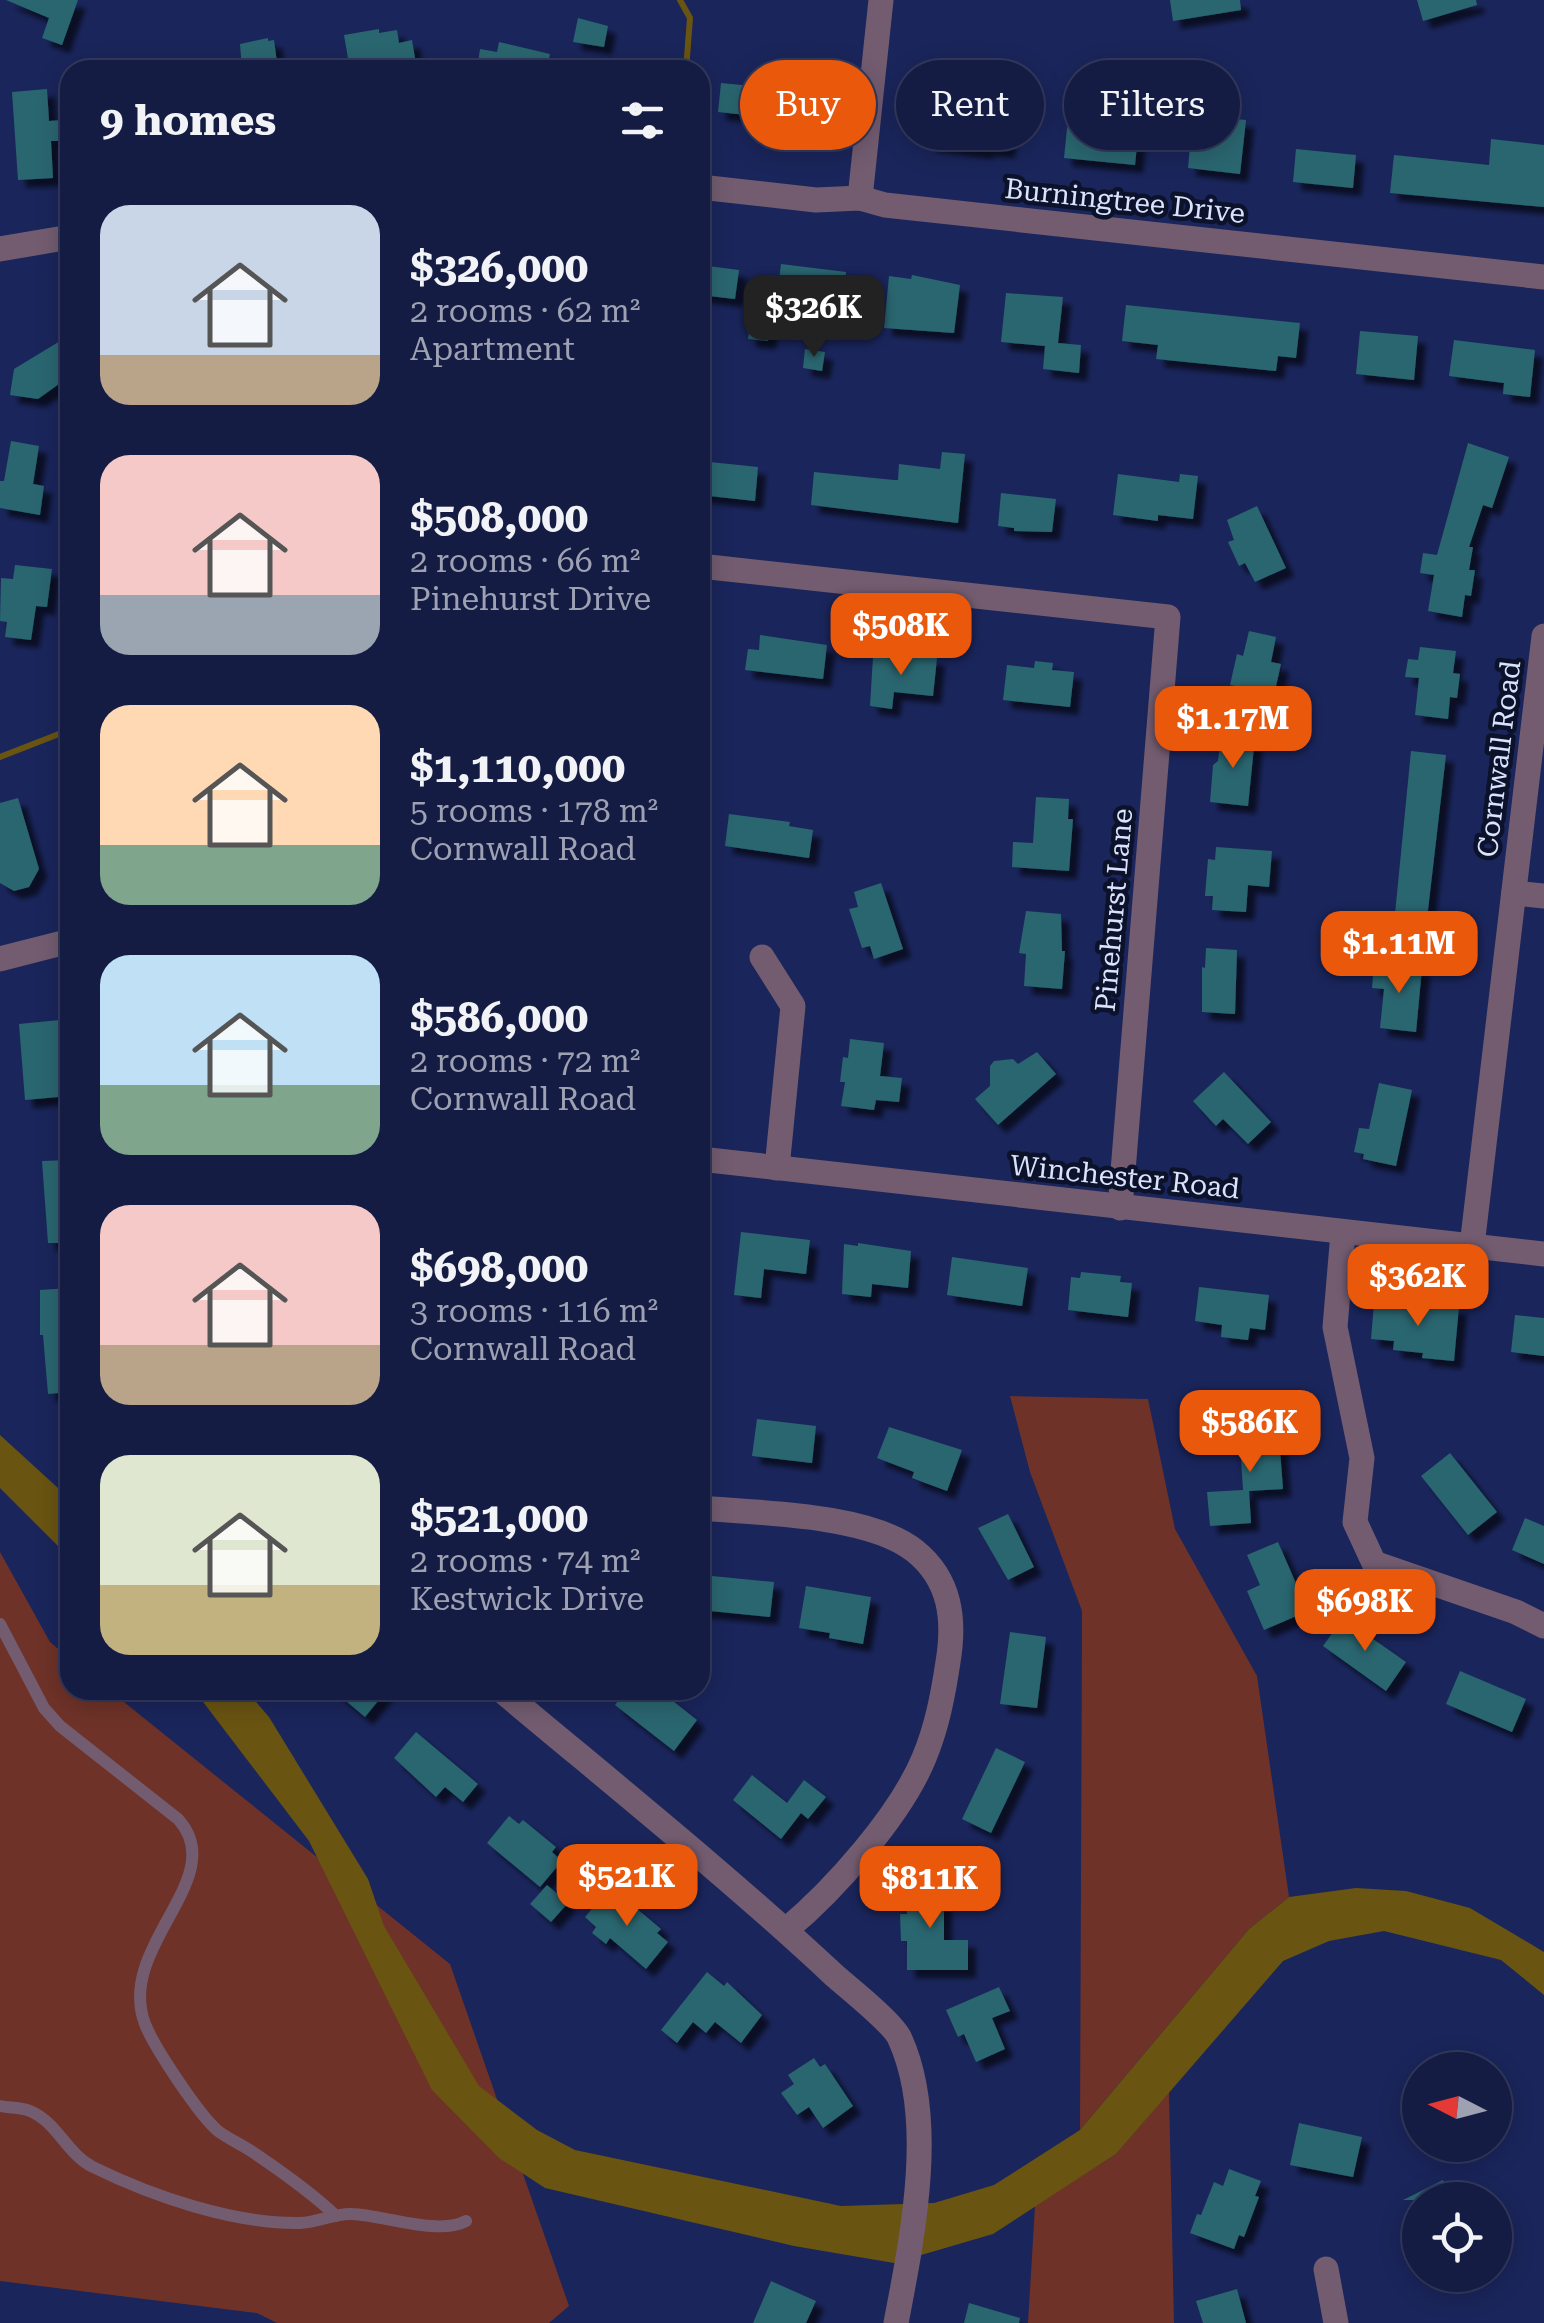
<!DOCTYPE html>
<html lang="en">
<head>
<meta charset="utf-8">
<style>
	:root { --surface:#141c44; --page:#21294f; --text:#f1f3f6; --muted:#9da1b2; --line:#333a5d; --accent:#ea580c }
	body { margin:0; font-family:"Roboto Serif",serif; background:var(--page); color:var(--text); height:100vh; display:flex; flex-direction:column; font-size:38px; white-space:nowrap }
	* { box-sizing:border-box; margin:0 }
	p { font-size:32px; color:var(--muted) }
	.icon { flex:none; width:55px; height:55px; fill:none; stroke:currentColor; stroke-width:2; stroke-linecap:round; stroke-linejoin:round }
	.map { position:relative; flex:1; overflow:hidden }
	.drawer { position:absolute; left:60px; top:60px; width:650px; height:1640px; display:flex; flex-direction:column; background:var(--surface); border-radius:30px; box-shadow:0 5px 25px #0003,0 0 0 2px var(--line) }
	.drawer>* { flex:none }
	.hud { position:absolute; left:740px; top:60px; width:652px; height:90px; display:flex; gap:20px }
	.needle { width:65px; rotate:276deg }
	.tools { position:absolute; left:1402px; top:2052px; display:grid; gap:20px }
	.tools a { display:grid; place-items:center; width:110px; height:110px; border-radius:50%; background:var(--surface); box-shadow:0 5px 25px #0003,0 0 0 2px var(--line); font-size:50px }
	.price { position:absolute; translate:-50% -85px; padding:0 22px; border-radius:20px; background:var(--accent); color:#fff; font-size:32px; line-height:65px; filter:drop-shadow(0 2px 5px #0008) }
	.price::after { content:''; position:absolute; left:50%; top:60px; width:30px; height:22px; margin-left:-15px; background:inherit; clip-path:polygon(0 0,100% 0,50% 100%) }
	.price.current { background:#222; color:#fff }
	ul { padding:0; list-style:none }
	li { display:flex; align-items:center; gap:30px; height:250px; padding:0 40px }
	li span { display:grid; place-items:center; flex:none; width:280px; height:200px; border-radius:30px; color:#555 }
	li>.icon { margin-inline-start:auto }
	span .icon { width:120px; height:120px; fill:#fffc; stroke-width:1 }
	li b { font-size:42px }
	h2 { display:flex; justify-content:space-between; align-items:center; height:120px; padding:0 40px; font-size:42px }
	.pill { padding:0 35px; border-radius:45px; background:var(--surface); box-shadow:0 5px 25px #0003,0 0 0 2px var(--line); font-size:35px; line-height:90px }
	.pill.current { background:var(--accent); color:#fff }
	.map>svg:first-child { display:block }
	.green { fill:#6e3228 }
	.water { fill:#695411 }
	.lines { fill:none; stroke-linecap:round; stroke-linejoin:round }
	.stream { stroke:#695411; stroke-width:6 }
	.building { fill:#296670; filter:url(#shadow) }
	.lane { stroke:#735c70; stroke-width:12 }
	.street { stroke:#735c70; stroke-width:25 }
	.labels { text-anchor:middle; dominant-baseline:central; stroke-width:9; stroke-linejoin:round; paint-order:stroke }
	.street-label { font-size:28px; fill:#d9e3fe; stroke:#0c1229 }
</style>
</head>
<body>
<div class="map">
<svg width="1544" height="2323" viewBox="0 0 1544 2323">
	<defs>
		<filter id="shadow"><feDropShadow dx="8" dy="8" stdDeviation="2.5" flood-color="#0009"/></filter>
	</defs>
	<rect width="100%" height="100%" fill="#1a255b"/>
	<!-- green -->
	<g class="green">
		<polygon points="1010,1396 1148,1399 1175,1529 1257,1676 1289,1897 1249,1929 1080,2130 1082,1611 1030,1472"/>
		<polygon points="0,1552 50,1642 70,1659 70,1690 109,1690 450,1964 569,2306 549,2323 277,2323 257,2313 0,2281"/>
		<polygon points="1169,2092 1174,2323 1028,2323 1035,2206 1116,2154"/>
	</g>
	<!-- water -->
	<g class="water">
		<polygon points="0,1435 70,1499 70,1558 0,1488"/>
		<polygon points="194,1690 246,1690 269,1717 368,1879 384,1926 479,2086 537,2130 575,2150 841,2206 934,2203 994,2185 1080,2130 1249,1929 1289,1897 1356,1888 1406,1891 1470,1908 1544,1952 1544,1995 1501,1960 1384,1931 1329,1941 1283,1961 1116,2154 993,2234 894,2263 794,2246 545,2188 499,2158 432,2090 309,1841"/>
	</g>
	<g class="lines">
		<!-- stream -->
		<g class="stream">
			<polyline points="680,0 690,18 686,70"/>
			<polyline points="0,757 64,732 70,724"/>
		</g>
	</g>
	<!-- building -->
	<g class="building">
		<polygon points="6,0 78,0 62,45 42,38 49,18"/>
		<polygon points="1170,0 1240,0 1241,10 1173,21"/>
		<polygon points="1417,0 1476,0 1477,5 1423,21"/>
		<polygon points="578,18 608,26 604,47 573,42"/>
		<polygon points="379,29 379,33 397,30 399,43 412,40 417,70 350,70 344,35"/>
		<polygon points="268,38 268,41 274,40 278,70 242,70 240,44"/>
		<polygon points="499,42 550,54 547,70 477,70 480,49 497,52"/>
		<polygon points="721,83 772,88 772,83 798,86 794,120 718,112"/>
		<polygon points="47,89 49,121 62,120 63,141 51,141 53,178 18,180 12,92"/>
		<polygon points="932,110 1011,119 1007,150 986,148 985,151 928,144"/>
		<polygon points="1213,117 1246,120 1240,174 1188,168 1191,135 1211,137"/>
		<polygon points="1068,119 1139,126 1135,165 1064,158"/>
		<polygon points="1491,139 1544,145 1544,207 1390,193 1394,155 1489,165"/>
		<polygon points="1296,149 1356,155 1353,188 1293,182"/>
		<polygon points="781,264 846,272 842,312 825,310 824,320 775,314"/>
		<polygon points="700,265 739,270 735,299 700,295"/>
		<polygon points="912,275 960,285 954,333 884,328 889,276 911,279"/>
		<polygon points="1006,293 1063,297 1058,343 1081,345 1079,373 1043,369 1045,346 1001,342"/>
		<polygon points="1126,305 1300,323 1296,358 1278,356 1276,371 1156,359 1158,345 1122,341"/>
		<polygon points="751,315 771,318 768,341 748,339"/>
		<polygon points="1360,331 1418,336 1414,380 1356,374"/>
		<polygon points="70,335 70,399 59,384 38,399 10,395 14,369"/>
		<polygon points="1454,340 1535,350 1530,397 1503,394 1504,383 1449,376"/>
		<polygon points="805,349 825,352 822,371 803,368"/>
		<polygon points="11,441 39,446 33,484 44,486 40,515 0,508 0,481 4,481"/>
		<polygon points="1468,443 1509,457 1492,508 1483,505 1469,547 1473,547 1469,570 1475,570 1471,596 1465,595 1462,617 1428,611 1434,575 1420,573 1423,553 1437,555"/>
		<polygon points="942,452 965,454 958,523 811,505 814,472 894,480 898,480 899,464 940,469"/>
		<polygon points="700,461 758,467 755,501 700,495"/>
		<polygon points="1118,474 1179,482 1180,474 1198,476 1193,519 1158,515 1158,521 1113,515"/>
		<polygon points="1001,493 1056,499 1052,532 1014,531 1014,528 998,526"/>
		<polygon points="1257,506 1286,568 1255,582 1245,563 1239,566 1228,542 1234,540 1227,520"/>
		<polygon points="15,565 52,569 47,607 36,606 31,640 5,637 7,622 0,621 1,578 13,579"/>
		<polygon points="1249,631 1276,637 1271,662 1281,664 1274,695 1230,685 1237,654 1243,656"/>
		<polygon points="760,635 827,645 823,679 745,670 748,649 759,650"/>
		<polygon points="1420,647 1456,651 1453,673 1460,674 1457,698 1450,697 1448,719 1415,715 1419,678 1405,677 1408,659 1418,660"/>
		<polygon points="900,654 937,658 933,696 894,692 892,709 870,706 873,657 899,659"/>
		<polygon points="1035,661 1053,663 1052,670 1074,672 1070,707 1003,700 1007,665 1034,668"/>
		<polygon points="1221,734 1255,737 1248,806 1210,802 1213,765 1218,761"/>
		<polygon points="1411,751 1446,755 1426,927 1394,924"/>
		<polygon points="1036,797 1069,799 1068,819 1073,819 1069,871 1012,867 1013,842 1033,843"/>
		<polygon points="18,798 39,869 29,887 14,891 0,883 0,803"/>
		<polygon points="729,814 790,822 789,826 813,830 809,858 725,846"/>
		<polygon points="1216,847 1272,851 1269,887 1248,885 1246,912 1212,910 1213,896 1205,896 1208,859 1215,860"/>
		<polygon points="881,883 903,949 874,959 870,946 862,948 849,909 858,907 854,892"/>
		<polygon points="1026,911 1061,914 1062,951 1065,951 1062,989 1024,986 1026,954 1019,953"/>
		<polygon points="1206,948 1237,950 1235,1014 1202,1012 1202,967 1205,968"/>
		<polygon points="1374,963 1422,968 1416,1032 1380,1028 1384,989 1372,988"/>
		<polygon points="70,1019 70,1045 65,1046 69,1096 25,1100 19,1024"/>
		<polygon points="850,1039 884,1043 880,1076 902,1078 899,1102 876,1100 874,1110 841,1106 845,1082 840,1082 843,1057 848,1058"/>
		<polygon points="1037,1052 1056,1074 998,1125 975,1099 990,1086 990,1066 994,1061 1013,1059 1018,1064"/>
		<polygon points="1224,1072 1271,1122 1248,1144 1223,1119 1216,1126 1193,1101"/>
		<polygon points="1379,1083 1412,1090 1396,1166 1363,1159 1364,1154 1354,1152 1359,1128 1369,1129"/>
		<polygon points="70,1160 70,1243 48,1243 42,1161"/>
		<polygon points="741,1232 810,1240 806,1274 764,1269 761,1298 734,1295"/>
		<polygon points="858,1243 911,1251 908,1288 872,1284 871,1297 842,1294 844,1244 858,1246"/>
		<polygon points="952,1257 1028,1268 1022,1306 947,1295"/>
		<polygon points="1081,1272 1121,1276 1120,1282 1132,1283 1128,1317 1068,1310 1071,1277 1080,1278"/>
		<polygon points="1199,1287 1269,1295 1265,1330 1250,1328 1248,1340 1221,1337 1222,1325 1195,1321"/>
		<polygon points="70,1288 70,1392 48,1394 43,1335 40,1335 40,1290"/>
		<polygon points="1374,1303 1459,1306 1454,1361 1422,1358 1423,1353 1393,1350 1394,1341 1371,1339"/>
		<polygon points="1515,1315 1544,1318 1544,1356 1511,1352"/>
		<polygon points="757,1419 816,1426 812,1463 752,1456"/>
		<polygon points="1278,1424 1283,1489 1249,1491 1251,1523 1210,1526 1207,1492 1243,1490 1239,1427"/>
		<polygon points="889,1427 962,1450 947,1491 912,1478 914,1472 877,1458"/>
		<polygon points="1450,1453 1497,1512 1468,1535 1421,1476"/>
		<polygon points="1008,1514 1034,1567 1008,1580 978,1528"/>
		<polygon points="1525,1518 1544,1526 1544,1564 1512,1550"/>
		<polygon points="1278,1542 1308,1611 1264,1630 1247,1591 1260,1585 1247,1555"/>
		<polygon points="712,1576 774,1582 770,1617 700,1610 700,1582 712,1584"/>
		<polygon points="806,1586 871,1597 863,1644 829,1638 830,1633 799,1628"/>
		<polygon points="1343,1618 1406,1662 1386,1691 1323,1646"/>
		<polygon points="1010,1632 1046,1637 1037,1708 1000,1704"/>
		<polygon points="1460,1671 1526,1699 1512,1732 1446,1704"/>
		<polygon points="333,1690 387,1690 365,1717"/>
		<polygon points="626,1690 659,1690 697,1720 674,1751 615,1705"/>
		<polygon points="416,1732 478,1784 463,1802 445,1787 436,1797 394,1758"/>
		<polygon points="996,1748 1025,1762 991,1833 962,1819"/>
		<polygon points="752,1775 787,1803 804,1780 826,1797 808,1819 801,1813 781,1839 733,1800"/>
		<polygon points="509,1816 519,1824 523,1820 556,1847 552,1852 562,1861 540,1887 487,1843"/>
		<polygon points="907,1881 944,1881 944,1940 968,1940 968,1970 907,1970 907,1941 901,1941 900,1914 907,1914"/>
		<polygon points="547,1885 568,1903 551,1922 530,1904"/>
		<polygon points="607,1891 625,1907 629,1902 661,1929 657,1933 668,1942 646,1969 610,1938 606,1944 592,1933 596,1927 585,1917"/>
		<polygon points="707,1972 724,1986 727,1982 762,2015 741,2043 715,2022 706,2033 693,2022 677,2043 661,2030"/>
		<polygon points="999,1987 1010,2011 992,2018 1005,2049 976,2062 964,2034 958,2037 946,2010"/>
		<polygon points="814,2058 820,2067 825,2064 853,2106 823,2128 809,2107 797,2115 781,2093 794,2084 788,2075"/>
		<polygon points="1299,2123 1362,2137 1353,2177 1290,2165"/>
		<polygon points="1229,2169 1261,2181 1255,2196 1259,2197 1244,2237 1239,2235 1234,2249 1190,2233 1197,2214 1201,2215 1214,2182 1223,2186"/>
		<polygon points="1443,2180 1453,2200 1403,2200"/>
		<polygon points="771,2281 816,2301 806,2323 753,2323"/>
		<polygon points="1237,2289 1246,2323 1203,2323 1196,2301"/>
		<polygon points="969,2303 1020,2318 1019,2323 964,2323"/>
	</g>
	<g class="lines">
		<!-- lane -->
		<g class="lane">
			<path d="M0,1624L44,1708L60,1726L178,1819C232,1878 115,1946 145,2024C154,2047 199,2115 218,2131C230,2140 245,2146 257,2155C285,2174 312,2193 336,2216"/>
			<path d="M0,2106C9,2108 22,2107 30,2111C57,2122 67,2154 93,2167C152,2196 233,2224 300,2223C317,2223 334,2213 352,2214C383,2215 439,2236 466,2221"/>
		</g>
		<!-- street -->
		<g class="street">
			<polyline points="700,187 816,200 860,198 885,205 1544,277"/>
			<polyline points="860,198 881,0"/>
			<polyline points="0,249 70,237"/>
			<polyline points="700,566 1168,617 1120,1208"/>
			<polyline points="1514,893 1544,896"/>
			<polyline points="762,957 793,1006 777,1168"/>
			<polyline points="0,959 70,941"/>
			<polyline points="700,1159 1544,1254"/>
			<polyline points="1343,1233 1335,1327 1362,1458 1355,1522 1374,1563 1516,1612 1544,1626"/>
			<polyline points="1472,1246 1544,636"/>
			<path d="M700,1508C759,1513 869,1514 915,1551C951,1580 955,1620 948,1662C943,1695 937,1727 924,1758C900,1816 834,1890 786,1930"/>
			<path d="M501,1690C613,1784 728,1876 835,1976C850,1989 894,2024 900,2039C937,2120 912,2239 896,2323"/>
			<polyline points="1326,2269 1336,2323"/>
		</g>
	</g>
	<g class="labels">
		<!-- street labels -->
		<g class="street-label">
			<text transform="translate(1125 201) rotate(6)">Burningtree Drive</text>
			<text transform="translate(1499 759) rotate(-83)">Cornwall Road</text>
			<text transform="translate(1114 910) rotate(-85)">Pinehurst Lane</text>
			<text transform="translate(1125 1177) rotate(6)">Winchester Road</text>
		</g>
	</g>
</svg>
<div class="tools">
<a><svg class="needle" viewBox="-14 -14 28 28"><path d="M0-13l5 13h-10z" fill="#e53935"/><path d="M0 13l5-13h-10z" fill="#9da1b2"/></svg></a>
<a><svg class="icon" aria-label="locate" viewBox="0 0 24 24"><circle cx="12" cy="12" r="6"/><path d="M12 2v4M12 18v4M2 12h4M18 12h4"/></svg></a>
</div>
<b class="price current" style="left:814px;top:360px">$326K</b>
<b class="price" style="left:901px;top:678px">$508K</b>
<b class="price" style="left:1233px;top:771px">$1.17M</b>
<b class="price" style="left:1399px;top:996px">$1.11M</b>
<b class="price" style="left:1418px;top:1329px">$362K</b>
<b class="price" style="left:1250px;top:1475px">$586K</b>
<b class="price" style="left:1365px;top:1654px">$698K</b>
<b class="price" style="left:627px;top:1929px">$521K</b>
<b class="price" style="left:930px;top:1931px">$811K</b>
<div class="hud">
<a class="pill current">Buy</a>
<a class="pill">Rent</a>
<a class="pill">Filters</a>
</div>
<section class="drawer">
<h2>9 homes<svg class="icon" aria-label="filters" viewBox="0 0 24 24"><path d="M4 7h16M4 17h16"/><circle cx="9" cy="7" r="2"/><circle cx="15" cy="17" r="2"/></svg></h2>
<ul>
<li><span style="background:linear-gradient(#c9d6e8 75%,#b9a48a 0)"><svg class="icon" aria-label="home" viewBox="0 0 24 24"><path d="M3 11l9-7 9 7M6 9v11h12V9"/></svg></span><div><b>$326,000</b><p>2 rooms · 62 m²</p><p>Apartment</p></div></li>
<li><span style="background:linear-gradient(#f6c9c9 70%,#9aa5b1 0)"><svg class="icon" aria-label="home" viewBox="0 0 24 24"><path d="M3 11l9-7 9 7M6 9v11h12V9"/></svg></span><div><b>$508,000</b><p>2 rooms · 66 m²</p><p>Pinehurst Drive</p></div></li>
<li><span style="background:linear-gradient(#ffd9b3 70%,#7fa58c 0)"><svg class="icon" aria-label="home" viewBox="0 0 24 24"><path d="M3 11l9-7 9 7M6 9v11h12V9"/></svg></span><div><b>$1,110,000</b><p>5 rooms · 178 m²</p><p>Cornwall Road</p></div></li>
<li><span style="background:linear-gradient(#bfe0f5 65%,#7fa58c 0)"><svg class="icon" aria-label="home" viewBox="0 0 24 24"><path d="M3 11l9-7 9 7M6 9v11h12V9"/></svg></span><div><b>$586,000</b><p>2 rooms · 72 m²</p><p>Cornwall Road</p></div></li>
<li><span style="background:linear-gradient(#f6c9c9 70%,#b9a48a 0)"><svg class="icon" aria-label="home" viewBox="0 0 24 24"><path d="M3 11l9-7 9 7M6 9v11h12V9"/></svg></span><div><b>$698,000</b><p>3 rooms · 116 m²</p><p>Cornwall Road</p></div></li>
<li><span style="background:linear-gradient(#dfe7d0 65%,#c2b280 0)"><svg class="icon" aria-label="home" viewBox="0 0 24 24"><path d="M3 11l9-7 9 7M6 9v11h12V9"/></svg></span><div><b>$521,000</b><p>2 rooms · 74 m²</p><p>Kestwick Drive</p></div></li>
</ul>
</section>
</div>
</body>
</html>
